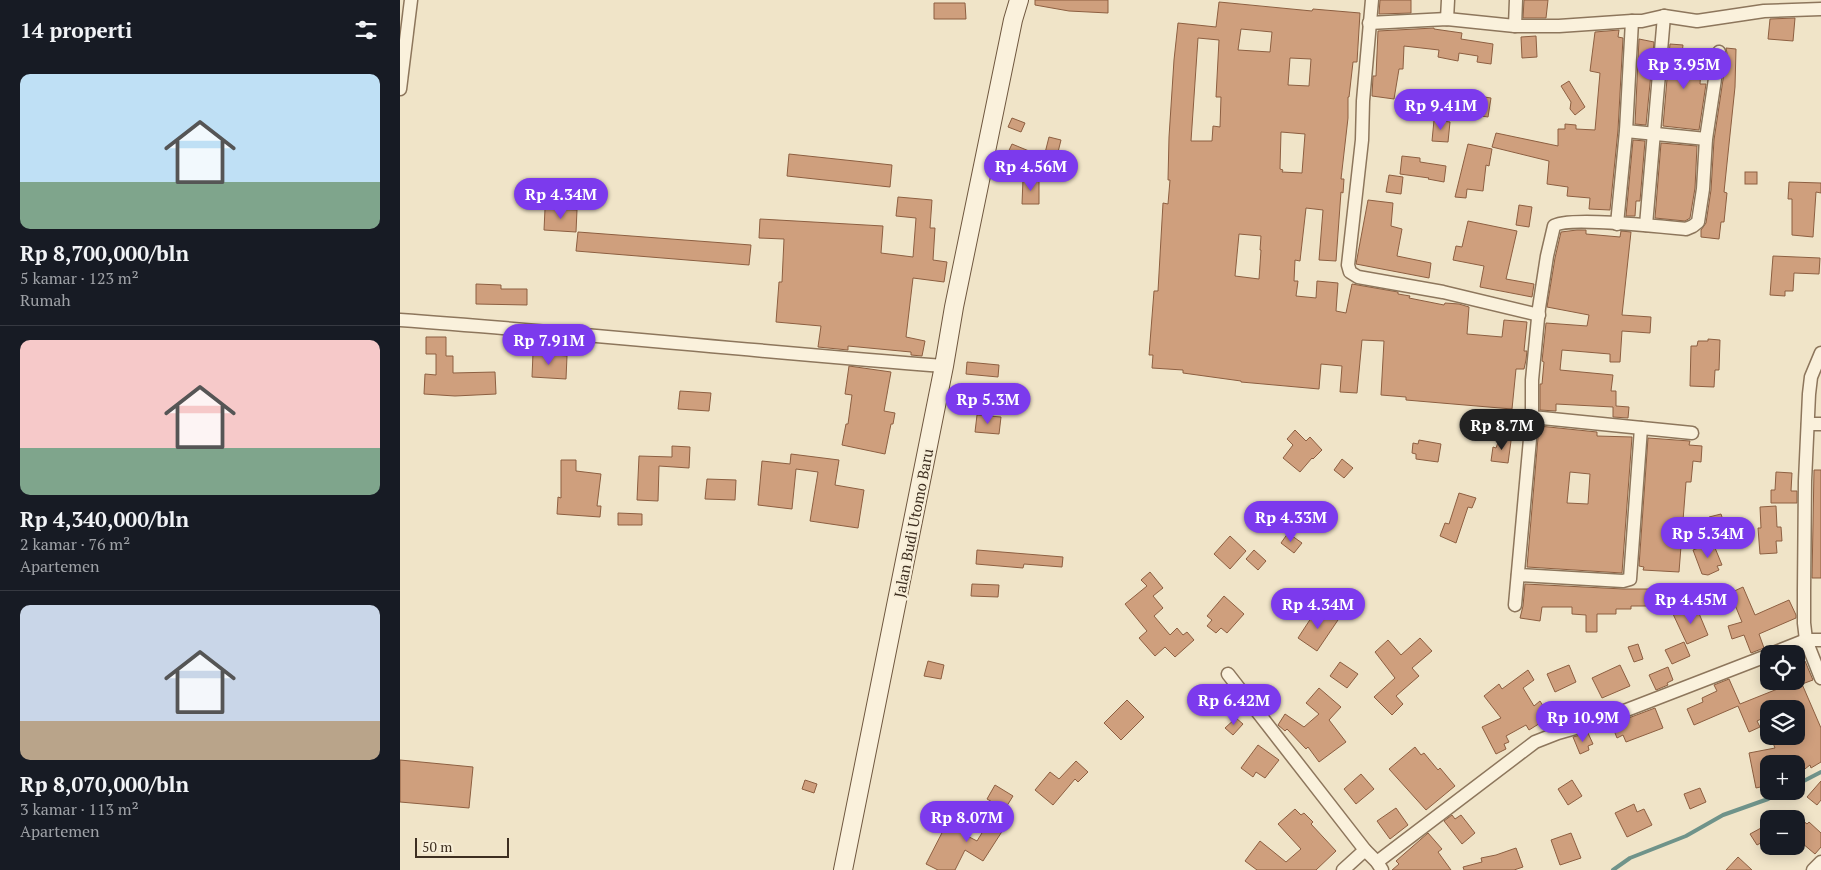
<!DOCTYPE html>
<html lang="id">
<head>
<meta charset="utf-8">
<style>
	:root { --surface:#171b24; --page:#20242c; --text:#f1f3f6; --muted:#9ea1a6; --line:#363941; --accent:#7c3aed }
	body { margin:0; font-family:"PT Serif",serif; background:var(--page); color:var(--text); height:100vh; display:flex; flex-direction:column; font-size:19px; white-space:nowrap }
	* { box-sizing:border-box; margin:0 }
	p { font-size:16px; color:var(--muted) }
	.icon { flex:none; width:28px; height:28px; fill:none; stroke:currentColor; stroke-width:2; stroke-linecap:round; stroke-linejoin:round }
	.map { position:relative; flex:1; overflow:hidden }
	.sheet { display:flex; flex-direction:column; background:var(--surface); width:400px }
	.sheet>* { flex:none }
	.fabs { position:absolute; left:1360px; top:645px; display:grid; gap:10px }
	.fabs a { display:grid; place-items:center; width:45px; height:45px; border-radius:10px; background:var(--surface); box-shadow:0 2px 12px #0003; font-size:25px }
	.scale { position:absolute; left:15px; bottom:12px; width:94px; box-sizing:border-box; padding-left:5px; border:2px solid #3d2e20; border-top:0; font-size:14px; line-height:18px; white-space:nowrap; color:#3d2e20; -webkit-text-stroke:4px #f7eed8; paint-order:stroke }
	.price { position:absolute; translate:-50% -42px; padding:0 11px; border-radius:18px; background:var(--accent); color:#fff; font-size:16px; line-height:32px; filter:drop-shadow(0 1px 2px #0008) }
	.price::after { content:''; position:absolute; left:50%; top:30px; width:15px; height:11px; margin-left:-8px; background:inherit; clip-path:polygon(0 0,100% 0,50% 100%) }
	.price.active { background:#222; color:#fff }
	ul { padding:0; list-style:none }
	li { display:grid; align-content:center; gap:10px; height:265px; padding:0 20px }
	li+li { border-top:1px solid var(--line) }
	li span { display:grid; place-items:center; height:155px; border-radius:10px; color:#555 }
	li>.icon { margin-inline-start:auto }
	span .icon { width:90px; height:90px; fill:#fffc; stroke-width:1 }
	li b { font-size:21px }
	h2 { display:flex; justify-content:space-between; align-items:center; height:60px; padding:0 20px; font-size:21px }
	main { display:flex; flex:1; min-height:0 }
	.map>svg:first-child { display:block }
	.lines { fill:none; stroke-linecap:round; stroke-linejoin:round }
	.stream { stroke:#6f938a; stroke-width:4 }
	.building { fill:#cf9f7d; stroke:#8d5f41; fill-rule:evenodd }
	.street-casing { stroke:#8d765c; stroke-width:15 }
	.secondary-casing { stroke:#6f573f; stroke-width:20 }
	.street { stroke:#faf1dc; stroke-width:12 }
	.secondary { stroke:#faf1dc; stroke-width:18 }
	.labels { text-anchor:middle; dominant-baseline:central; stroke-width:4.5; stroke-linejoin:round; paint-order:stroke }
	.street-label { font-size:15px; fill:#3d2e20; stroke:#f7eed8 }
</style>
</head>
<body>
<main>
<section class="sheet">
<h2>14 properti<svg class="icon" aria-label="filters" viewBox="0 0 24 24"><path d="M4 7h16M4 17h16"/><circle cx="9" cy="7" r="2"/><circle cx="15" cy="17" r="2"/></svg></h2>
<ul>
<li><span style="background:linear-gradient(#bfe0f5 70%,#7fa58c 0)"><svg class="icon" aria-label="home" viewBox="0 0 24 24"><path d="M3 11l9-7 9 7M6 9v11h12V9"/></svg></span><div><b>Rp 8,700,000/bln</b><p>5 kamar · 123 m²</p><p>Rumah</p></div></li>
<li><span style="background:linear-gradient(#f6c9c9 70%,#7fa58c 0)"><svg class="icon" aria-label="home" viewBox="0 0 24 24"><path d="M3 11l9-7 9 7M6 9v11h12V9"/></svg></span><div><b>Rp 4,340,000/bln</b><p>2 kamar · 76 m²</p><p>Apartemen</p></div></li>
<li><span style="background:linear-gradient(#c9d6e8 75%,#b9a48a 0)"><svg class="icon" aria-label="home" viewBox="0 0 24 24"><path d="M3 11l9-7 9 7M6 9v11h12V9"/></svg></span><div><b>Rp 8,070,000/bln</b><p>3 kamar · 113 m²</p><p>Apartemen</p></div></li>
</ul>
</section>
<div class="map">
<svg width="1421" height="870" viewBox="0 0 1421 870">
	<rect width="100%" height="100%" fill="#f0e4c8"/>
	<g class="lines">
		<!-- stream -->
		<g class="stream">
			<polyline points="1396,785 1421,772"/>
			<polyline points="1213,870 1230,858 1286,836 1323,815 1368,799 1384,791"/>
		</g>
	</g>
	<!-- building -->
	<g class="building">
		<polygon points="635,0 708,0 708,13 669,11 635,5"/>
		<polygon points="980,0 1011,0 1011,13 979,14"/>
		<polygon points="1124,0 1148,0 1146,18 1123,18"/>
		<path d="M819,2L912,11L913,9L960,13L957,62H953L949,97H948V118L941,179H944L943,193L941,192L936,261L919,260L923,210L906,208L900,261L895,260L894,281H898L896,296L916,298L917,281L938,283L936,311L946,313L952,284L998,292V294L1010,296L1009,298L1044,305L1045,303L1059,304L1069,307L1067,334L1102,337L1104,320L1127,322L1124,351H1127L1126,360L1124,369H1116L1112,409L1006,400V397L981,395L984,341L962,340L957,393L940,392L942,366L921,364L919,389L841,382V381L783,373V370L752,368L753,355H749L754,291H758L763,203L768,204L770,180H768L769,137L774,60L778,23L816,27ZM841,29L872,32L870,52L838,50ZM798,38L819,40L816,97H821L820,127L813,126L812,141H791ZM890,58L911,59L909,86L888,85ZM881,132L905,134L902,173L882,172L883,170L880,169ZM839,234L861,236L860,250H861L859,279L835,276Z"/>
		<polygon points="534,3 565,3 566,19 534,19"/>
		<polygon points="1395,18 1393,41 1368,39 1370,19"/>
		<polygon points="1034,28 1034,29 1062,33 1061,39 1093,44 1091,64 1077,62 1078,56 1059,53 1058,61 1038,57 1039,50 1004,46 1003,69 999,69 994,99 972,96 973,76 976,76 978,31"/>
		<polygon points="1219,30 1218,37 1223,38 1218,130 1210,210 1189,209 1190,198 1167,196 1168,187 1147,184 1149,161 1092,147 1096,133 1158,146 1158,129 1165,129 1165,124 1176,125 1176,129 1195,130 1200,73 1190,71 1195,32"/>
		<polygon points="1136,36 1137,57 1122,58 1121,37"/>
		<polygon points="1239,39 1254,42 1246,125 1235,124"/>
		<polygon points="1270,44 1283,45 1282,54 1302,56 1300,84 1306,84 1299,130 1263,126"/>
		<polygon points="1326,48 1336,49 1335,87 1324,192 1327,193 1324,222 1321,222 1319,239 1301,237 1301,230 1306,223 1311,190 1314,140 1327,53"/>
		<polygon points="1169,81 1185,107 1175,115 1170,109 1171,102 1161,86"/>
		<polygon points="1059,93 1091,98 1088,117 1056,112"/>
		<polygon points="612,118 625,123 621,132 608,127"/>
		<polygon points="1034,120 1050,122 1048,142 1032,141"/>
		<polygon points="649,137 661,140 656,160 644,157"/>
		<polygon points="1233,140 1245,141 1240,201 1236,201 1235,216 1226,216"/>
		<polygon points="1261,143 1297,146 1295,188 1290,218 1285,221 1255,218"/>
		<polygon points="612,144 629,151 620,171 603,163"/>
		<polygon points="1068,144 1092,149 1089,166 1086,165 1083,191 1067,189 1066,198 1055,197"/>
		<polygon points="389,154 492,165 490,187 387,176"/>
		<polygon points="1002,156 1020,158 1020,162 1046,166 1044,182 1028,179 1029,178 1000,174"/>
		<rect x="1345" y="172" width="12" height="12"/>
		<polygon points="989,175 1003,177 1001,194 986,192"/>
		<polygon points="623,179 639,179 639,204 622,204"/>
		<polygon points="1389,182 1421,183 1421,193 1416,192 1413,237 1392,235 1392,199 1388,199"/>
		<polygon points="498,197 532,200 530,228 535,228 533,260 547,262 544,282 513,278 506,337 525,341 522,356 511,355 511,352 448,346 448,350 418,347 421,326 376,322 379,282 382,282 384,239 359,238 360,219 483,226 481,253 513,257 516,218 496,216"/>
		<polygon points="968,200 993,203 991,226 1002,229 997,256 1031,263 1029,278 956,264"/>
		<polygon points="1119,205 1132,207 1129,227 1116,225"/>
		<polygon points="145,209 177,210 176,232 144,230"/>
		<polygon points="1068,221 1117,231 1106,279 1134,284 1132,297 1080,287 1084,266 1053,260 1056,246 1062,247"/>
		<polygon points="1177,230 1186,230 1186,234 1220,237 1221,231 1231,232 1222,315 1251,317 1250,333 1222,331 1220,362 1210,362 1210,354 1162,350 1160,370 1213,375 1211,391 1216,391 1216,406 1229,407 1228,418 1213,417 1213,407 1156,404 1156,411 1140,410 1140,384 1142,384 1144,362 1142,361 1146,323 1187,326 1189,315 1147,307 1155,258 1161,232"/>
		<polygon points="178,232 351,245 349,265 176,251"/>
		<polygon points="1373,256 1420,258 1419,274 1394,273 1393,291 1385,291 1385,296 1370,295"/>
		<polygon points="76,284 101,285 101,289 127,289 127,305 76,304"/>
		<polygon points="26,337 46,337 46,356 53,356 53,373 95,372 96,394 55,396 24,394 25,374 36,375 36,354 26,354"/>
		<polygon points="1308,339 1320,340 1319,370 1315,370 1314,387 1290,386 1291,346 1297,346 1298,341 1308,341"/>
		<polygon points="133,353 167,356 166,379 132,377"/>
		<polygon points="567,362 599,365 598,377 566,374"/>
		<polygon points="449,366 491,372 484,411 495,413 493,424 491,424 485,454 442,445 446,424 448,424 452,395 445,394"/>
		<polygon points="280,391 311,393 309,411 278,409"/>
		<polygon points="577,415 601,417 599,434 575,432"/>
		<path d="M1139,426L1197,432V436L1232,437L1222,573L1127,567ZM1170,472L1190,474L1188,504L1167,503Z"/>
		<polygon points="895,430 906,441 910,437 922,450 913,459 912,458 900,472 883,458 893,445 887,439"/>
		<polygon points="1100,437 1111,441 1108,463 1091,461 1093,447 1096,448"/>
		<polygon points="1248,438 1290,441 1289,445 1302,446 1301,462 1293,461 1291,482 1286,482 1279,572 1243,570 1244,567 1239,566"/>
		<polygon points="1019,440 1041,444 1038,462 1016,459 1016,454 1012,453 1013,443 1018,444"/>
		<polygon points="272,446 290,447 289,468 259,466 258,501 237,500 239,456 272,457"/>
		<polygon points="391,454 439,460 435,485 464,490 458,528 410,521 418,472 396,469 392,509 358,505 362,461 390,464"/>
		<polygon points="942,459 953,468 944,478 934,470"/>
		<polygon points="161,460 176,460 176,471 201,474 197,506 201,506 200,517 157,514 158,497 161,498"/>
		<polygon points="1414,470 1421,470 1421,578 1412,578"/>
		<polygon points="1376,472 1392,473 1391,491 1397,491 1397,503 1371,503 1371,490 1375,490"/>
		<polygon points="307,479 336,480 335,500 305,499"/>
		<polygon points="1059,493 1076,498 1072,508 1068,507 1056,543 1040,536 1045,523 1049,524"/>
		<polygon points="1376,506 1377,527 1381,527 1382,541 1376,541 1377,553 1360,554 1358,528 1361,528 1360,507"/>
		<polygon points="218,513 242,514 242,525 218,525"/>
		<polygon points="1321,514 1325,526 1313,529 1309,517"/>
		<polygon points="888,533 902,543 894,553 881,543"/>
		<polygon points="830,536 846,551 830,569 814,554"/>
		<polygon points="1313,543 1322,565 1317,566 1319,570 1308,575 1302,574 1293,550"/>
		<polygon points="577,550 663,557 662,567 624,564 623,568 576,564"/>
		<polygon points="854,550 866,561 858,570 846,559"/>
		<polygon points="750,572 763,588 753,596 763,608 754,616 770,635 777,628 783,635 787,632 794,640 775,657 765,647 755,656 739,638 747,631 725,604 747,586 741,580"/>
		<polygon points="572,584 599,585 598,597 571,596"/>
		<polygon points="1125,584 1223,589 1276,589 1276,606 1231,606 1231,609 1216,609 1216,614 1197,614 1197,632 1186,632 1186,615 1172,614 1172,607 1142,607 1140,621 1120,618 1123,606"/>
		<polygon points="1343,587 1355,615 1389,600 1396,615 1396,618 1359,634 1364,648 1351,653 1344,635 1332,639 1328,626 1342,622 1330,593"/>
		<polygon points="824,596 844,614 827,633 821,628 816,633 807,626 812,620 807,616"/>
		<polygon points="1291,606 1294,612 1298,611 1308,635 1287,644 1273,614"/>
		<polygon points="915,612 923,617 926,612 938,620 917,651 898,638"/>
		<polygon points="1020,638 1032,651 1012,668 1019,676 996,696 1003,704 992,715 974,697 995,678 975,652 988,640 1001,655"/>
		<polygon points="1284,642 1290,656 1272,664 1265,650"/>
		<polygon points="1238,644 1243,659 1234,662 1228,647"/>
		<polygon points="528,661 544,665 541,679 524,676"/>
		<polygon points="1405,661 1413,680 1402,684 1421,728 1421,762 1411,768 1410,765 1396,776 1396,764 1369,764 1369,785 1356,788 1349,753 1375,748 1373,743 1390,736 1396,736 1398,733 1396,728 1396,709 1369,709 1369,715 1357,721 1360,727 1349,732 1338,706 1294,725 1287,709 1303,702 1302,698 1317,691 1314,685 1329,679 1340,704 1380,688 1377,681 1396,681 1396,665"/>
		<polygon points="940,662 958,674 947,688 930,676"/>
		<polygon points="1169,665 1176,682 1155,692 1147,674"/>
		<polygon points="1220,665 1230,686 1202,698 1192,678"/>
		<polygon points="1268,667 1273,680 1267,683 1268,685 1256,690 1249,675"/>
		<polygon points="1128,670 1134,680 1123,688 1134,706 1140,701 1150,717 1129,730 1126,725 1106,736 1109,742 1104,744 1106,749 1096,754 1082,727 1101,718 1084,696 1099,684 1102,689"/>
		<polygon points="919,688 941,707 929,720 946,742 919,762 908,747 906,749 887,729 885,731 878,725 885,714 904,727 919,714 906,703"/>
		<polygon points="727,700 744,717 721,740 704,723"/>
		<polygon points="1255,708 1263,728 1226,742 1223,735 1217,738 1213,728 1220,726 1218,722"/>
		<polygon points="836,718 843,724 833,735 825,728"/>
		<polygon points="1188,733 1193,744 1188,746 1189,750 1180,754 1173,737"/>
		<polygon points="858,745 879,760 865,778 856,772 853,777 841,768"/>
		<polygon points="1015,747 1021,755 1024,753 1038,770 1040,768 1055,786 1026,810 989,769"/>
		<polygon points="0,760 73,767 69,808 0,802"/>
		<polygon points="676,761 688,772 678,782 675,779 653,805 635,790 650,772 659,779"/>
		<polygon points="961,774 974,789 956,804 944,789"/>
		<polygon points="405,780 417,784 414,793 402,789"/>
		<polygon points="1172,780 1182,796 1168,805 1158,789"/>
		<polygon points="1421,781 1421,800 1417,805 1407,797"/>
		<polygon points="595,785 613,796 605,809 587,799"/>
		<polygon points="1300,788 1306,802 1290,809 1284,794"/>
		<polygon points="1234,804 1237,812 1244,809 1252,825 1227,837 1215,813"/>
		<polygon points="598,807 612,816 583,861 565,850 555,870 538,870 526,864 546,825 577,841"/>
		<polygon points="996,808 1008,825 990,839 977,821"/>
		<polygon points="895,809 901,815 904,813 913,822 911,824 936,851 916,870 857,870 845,861 860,841 886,862 901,849 878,824"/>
		<polygon points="1052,815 1055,819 1061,815 1075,833 1062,844 1044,821"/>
		<polygon points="1396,815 1407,824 1409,822 1421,833 1421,847 1415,854 1396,838"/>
		<polygon points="1361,828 1368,839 1357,845 1350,834"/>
		<polygon points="1028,833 1042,849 1038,852 1051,870 992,870 999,864 996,861"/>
		<polygon points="1171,833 1181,858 1160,865 1151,840"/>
		<polygon points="1116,848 1123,867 1114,870 1064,870 1063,867 1082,862 1081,858 1096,855"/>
		<polygon points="1338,857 1352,870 1326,870"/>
	</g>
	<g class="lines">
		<defs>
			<g id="street">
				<polyline points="972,0 963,101 962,140 948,265 950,272 958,277 1043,292 1139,315"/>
				<polyline points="1047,19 1048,0"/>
				<polyline points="969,23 1047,19 1115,26 1159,26 1232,21"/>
				<polyline points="1115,26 1116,0"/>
				<polyline points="0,89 11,0"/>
				<polyline points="1226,131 1306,139"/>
				<polyline points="1217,224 1226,131 1232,21 1242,21 1264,16 1297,21 1364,11 1421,9"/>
				<polyline points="1246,225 1264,16"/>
				<path d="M0,320C181,333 362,352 544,366"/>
				<polyline points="1421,353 1411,377 1409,394 1405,481 1404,591 1404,623 1406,640 1421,678"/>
				<polyline points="1132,417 1292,433"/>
				<polyline points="1408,424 1421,424"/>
				<polyline points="1118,575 1223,581 1230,579 1241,428"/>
				<path d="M1115,605L1132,417V380L1139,308L1147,256L1154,226C1165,216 1266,227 1286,229L1293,226L1298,222L1303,189L1306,139L1319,52"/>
				<polyline points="1371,654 1406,640 1421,640"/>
				<polyline points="828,674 965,850 977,862 982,870"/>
				<polyline points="977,862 1135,742 1158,733 1193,723 1369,655"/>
				<polyline points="943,870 965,850"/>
				<polyline points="1413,870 1421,862"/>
			</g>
			<polyline id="secondary" points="443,870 544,366 554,307 613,20 619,0"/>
		</defs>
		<!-- street casing -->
		<use href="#street" class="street-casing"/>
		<!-- secondary casing -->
		<use href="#secondary" class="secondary-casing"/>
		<!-- street -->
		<use href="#street" class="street"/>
		<!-- secondary -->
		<use href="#secondary" class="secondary"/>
	</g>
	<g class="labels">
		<!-- street labels -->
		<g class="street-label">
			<text transform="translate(513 523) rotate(-79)">Jalan Budi Utomo Baru</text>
		</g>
	</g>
</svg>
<div class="fabs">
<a><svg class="icon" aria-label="locate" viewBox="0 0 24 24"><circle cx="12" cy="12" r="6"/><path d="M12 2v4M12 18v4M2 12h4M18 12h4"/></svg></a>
<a><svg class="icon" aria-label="layers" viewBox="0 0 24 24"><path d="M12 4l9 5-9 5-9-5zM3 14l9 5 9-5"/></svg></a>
<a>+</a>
<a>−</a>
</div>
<div class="scale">50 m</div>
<b class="price" style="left:1284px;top:90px">Rp 3.95M</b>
<b class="price" style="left:1041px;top:131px">Rp 9.41M</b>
<b class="price" style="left:631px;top:192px">Rp 4.56M</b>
<b class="price" style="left:161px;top:220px">Rp 4.34M</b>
<b class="price" style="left:149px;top:366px">Rp 7.91M</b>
<b class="price" style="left:588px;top:425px">Rp 5.3M</b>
<b class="price active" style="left:1102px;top:451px">Rp 8.7M</b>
<b class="price" style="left:891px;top:543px">Rp 4.33M</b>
<b class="price" style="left:1308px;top:559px">Rp 5.34M</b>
<b class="price" style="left:1291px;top:625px">Rp 4.45M</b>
<b class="price" style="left:918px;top:630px">Rp 4.34M</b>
<b class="price" style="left:834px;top:726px">Rp 6.42M</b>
<b class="price" style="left:1183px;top:743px">Rp 10.9M</b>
<b class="price" style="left:567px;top:843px">Rp 8.07M</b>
</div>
</main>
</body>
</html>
